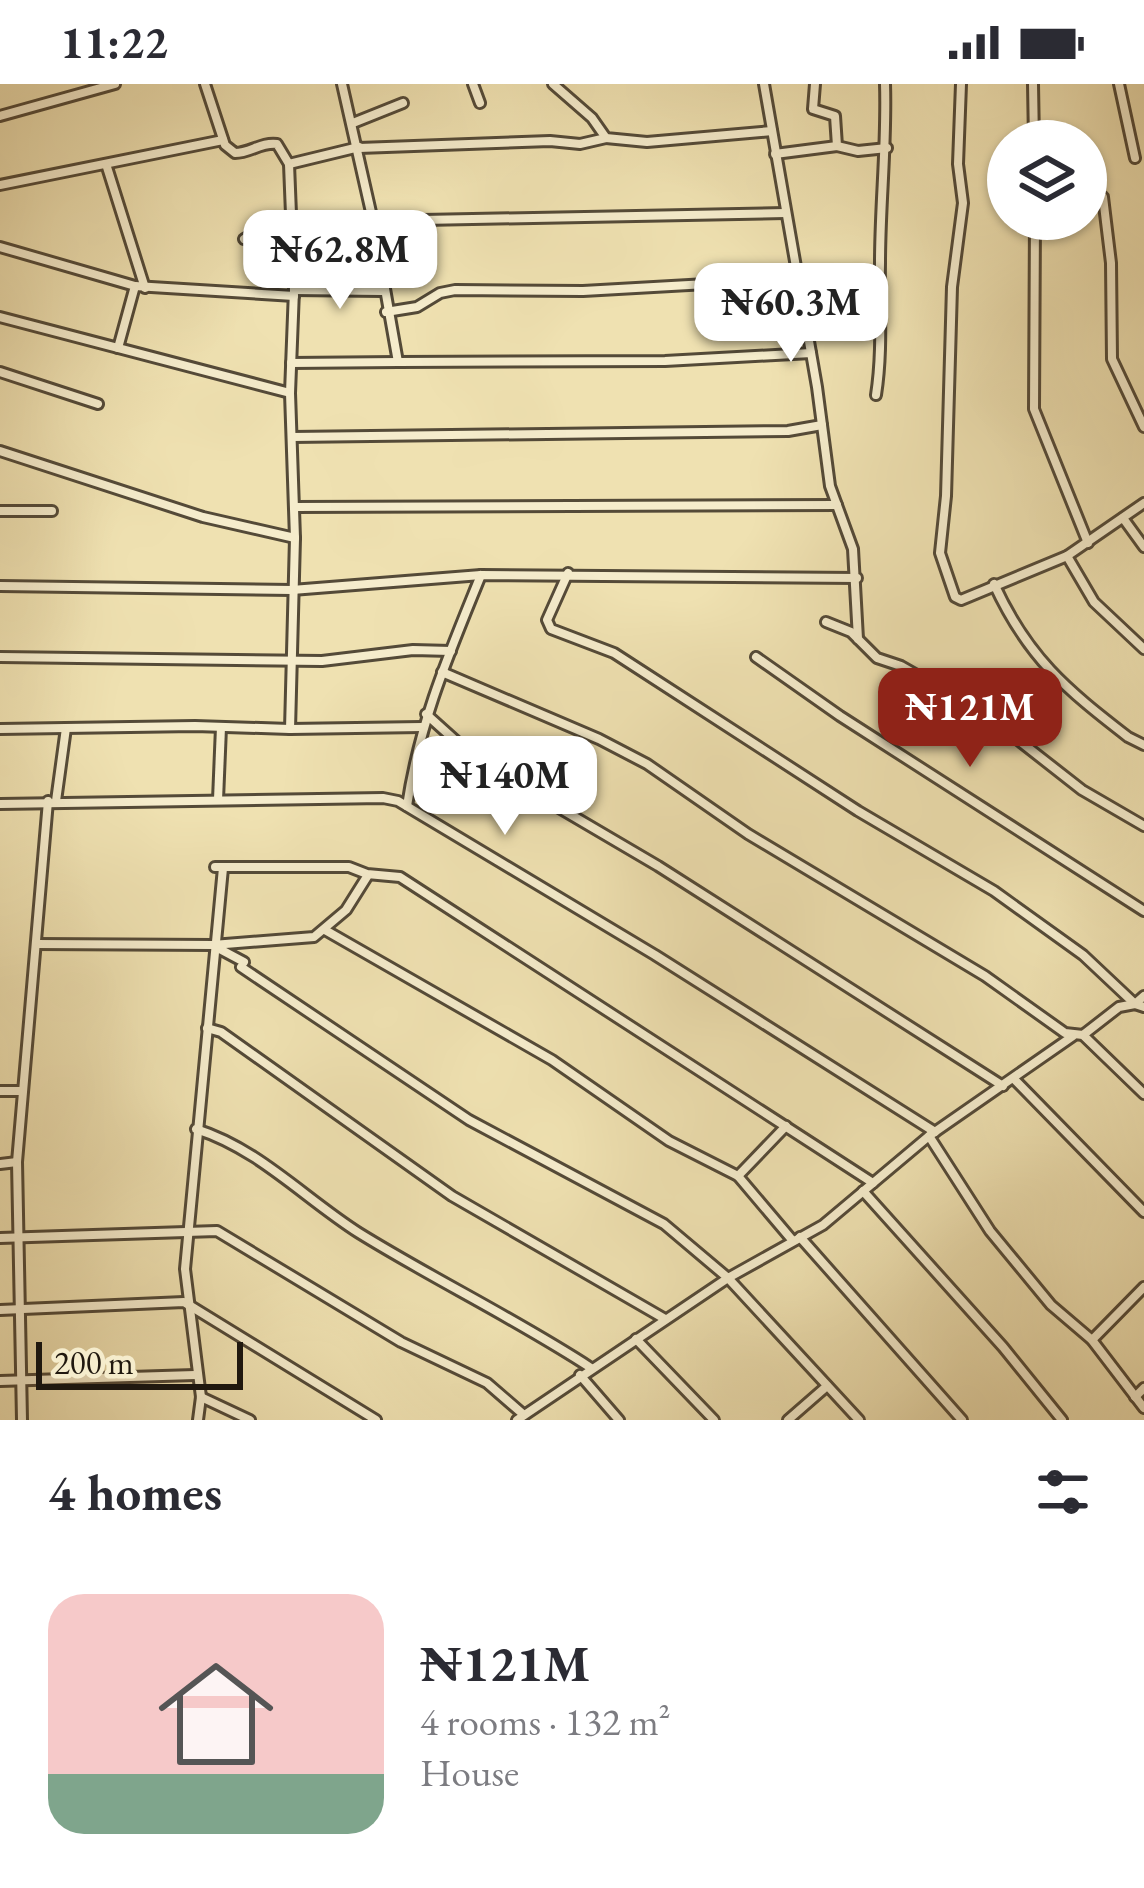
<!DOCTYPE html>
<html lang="en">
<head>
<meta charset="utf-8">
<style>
	:root { --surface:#fff; --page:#f7f7f7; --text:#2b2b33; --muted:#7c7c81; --line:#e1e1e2; --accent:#8f2418 }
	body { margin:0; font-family:"EB Garamond",serif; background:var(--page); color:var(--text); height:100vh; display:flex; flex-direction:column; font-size:45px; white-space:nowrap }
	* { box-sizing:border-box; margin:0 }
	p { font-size:39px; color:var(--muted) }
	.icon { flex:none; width:66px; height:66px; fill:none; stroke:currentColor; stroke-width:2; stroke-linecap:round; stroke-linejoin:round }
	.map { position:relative; height:1336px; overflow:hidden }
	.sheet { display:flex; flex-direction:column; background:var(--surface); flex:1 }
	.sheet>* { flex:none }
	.buttons { position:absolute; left:987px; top:36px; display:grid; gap:24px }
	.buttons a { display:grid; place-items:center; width:120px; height:120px; border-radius:50%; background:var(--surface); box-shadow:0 3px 9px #0004; font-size:60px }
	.scale { position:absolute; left:36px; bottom:30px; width:207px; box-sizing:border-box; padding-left:12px; border:6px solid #20180f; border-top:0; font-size:33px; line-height:42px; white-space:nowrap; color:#20180f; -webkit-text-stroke:9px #f5eccc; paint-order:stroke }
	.price { position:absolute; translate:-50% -102px; padding:0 27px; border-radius:24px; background:#fff; color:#222; font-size:39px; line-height:78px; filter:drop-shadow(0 3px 6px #0008) }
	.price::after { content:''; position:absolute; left:50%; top:72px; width:36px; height:27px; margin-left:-18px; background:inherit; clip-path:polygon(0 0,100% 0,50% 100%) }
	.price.active { background:var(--accent); color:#fff }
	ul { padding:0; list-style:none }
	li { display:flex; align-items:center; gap:36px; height:300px; padding:0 48px }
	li+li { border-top:3px solid var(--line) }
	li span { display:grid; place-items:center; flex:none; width:336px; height:240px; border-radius:36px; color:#555 }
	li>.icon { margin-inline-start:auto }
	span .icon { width:144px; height:144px; fill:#fffc; stroke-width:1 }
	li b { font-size:51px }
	h2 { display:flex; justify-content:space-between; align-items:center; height:144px; padding:0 48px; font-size:51px }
	.status { display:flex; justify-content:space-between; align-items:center; height:84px; padding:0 60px; background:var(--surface); direction:ltr }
	.status svg { height:33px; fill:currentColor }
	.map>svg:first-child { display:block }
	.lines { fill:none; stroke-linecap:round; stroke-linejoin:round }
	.minor-casing { stroke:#544a38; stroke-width:14 }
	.minor { stroke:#f5eccc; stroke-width:8 }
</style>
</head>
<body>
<div class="status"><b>11:22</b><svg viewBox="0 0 49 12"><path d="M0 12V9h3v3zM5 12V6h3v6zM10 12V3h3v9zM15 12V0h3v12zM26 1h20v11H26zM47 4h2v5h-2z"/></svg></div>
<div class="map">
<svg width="1144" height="1336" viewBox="0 0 1144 1336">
	<rect width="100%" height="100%" fill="#efe1b1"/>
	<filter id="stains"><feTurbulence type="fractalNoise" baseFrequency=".00167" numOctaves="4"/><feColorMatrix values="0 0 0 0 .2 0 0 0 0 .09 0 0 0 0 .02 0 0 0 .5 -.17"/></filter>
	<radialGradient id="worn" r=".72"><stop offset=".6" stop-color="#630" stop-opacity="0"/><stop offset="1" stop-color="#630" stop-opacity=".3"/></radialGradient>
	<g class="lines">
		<defs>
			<g id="minor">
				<path d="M205,0L225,61L235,69C250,69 261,58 277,60L289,80L294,206L290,309L295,454L290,645L422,643"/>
				<polyline points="342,0 373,137 785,129"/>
				<polyline points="473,0 480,19"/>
				<polyline points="553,0 592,34 606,54 647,58 772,47"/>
				<polyline points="764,0 817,303 830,402 853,465 858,555"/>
				<polyline points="815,0 813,25 835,32 837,62 858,67 887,64"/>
				<polyline points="961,0 958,80 963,119 952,203 946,412 940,469 955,513 961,516 1067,472 1144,419"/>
				<polyline points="1033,0 1034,57"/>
				<polyline points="1119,0 1135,74"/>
				<polyline points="0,32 115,0"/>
				<polyline points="353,39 403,19"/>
				<polyline points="359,64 550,57 580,60 606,54"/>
				<polyline points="775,70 837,62"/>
				<polyline points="106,80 145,204"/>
				<polyline points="289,80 359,63"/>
				<polyline points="0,101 223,56"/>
				<polyline points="1103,113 1111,179 1112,275 1144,343"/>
				<polyline points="1035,135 1034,325 1088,459"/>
				<polyline points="244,155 281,134 291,138 373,137 398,278 665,277 811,269"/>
				<polyline points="0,163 135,202 294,212"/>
				<polyline points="294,206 383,207"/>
				<polyline points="386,228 417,223 440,209 455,206 583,207 797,195"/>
				<polyline points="0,233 290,309"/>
				<polyline points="118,264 135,202"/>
				<polyline points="291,279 398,278"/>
				<polyline points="0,288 98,320"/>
				<path d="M876,311C883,266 879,224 880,179C880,119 887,60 885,0"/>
				<polyline points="292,353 788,347 822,341"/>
				<polyline points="0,367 203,433 295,454"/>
				<polyline points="294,423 837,421"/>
				<polyline points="0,427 52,427"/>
				<polyline points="1123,434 1144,463"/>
				<polyline points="1067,472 1094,518 1144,565"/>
				<polyline points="568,489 547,536 551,545 614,569 858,727 994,807 1083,871 1135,920 1144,923"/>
				<path d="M994,500C1028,574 1066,605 1128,653L1144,661"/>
				<polyline points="0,502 292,506 481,491 857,494"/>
				<polyline points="826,538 851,548 877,574 901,582 985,630 1082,706 1144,742"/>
				<polyline points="0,573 322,577 413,566 451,567"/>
				<polyline points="756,573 840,632 1144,827"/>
				<polyline points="442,588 599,655 647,680 748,750 985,892 1065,949 1083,951 1144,1010"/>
				<polyline points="426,630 476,675 658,782 1003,1002"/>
				<polyline points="0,645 195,642 290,645"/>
				<polyline points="218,716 221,643"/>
				<polyline points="56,717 66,644"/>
				<polyline points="0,720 383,714 398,717 655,871 935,1048"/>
				<path d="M407,722C420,636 449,570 481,491"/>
				<polyline points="215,783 349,783 367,790 400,793 873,1099"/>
				<polyline points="325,846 552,976 669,1057 738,1092 793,1157"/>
				<polyline points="36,860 213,861 314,853 346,826 368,791"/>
				<polyline points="214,862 244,878"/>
				<polyline points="241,883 469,1036 664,1140 728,1194 823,1141 929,1052 1073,952"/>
				<polyline points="207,944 221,948 452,1112 665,1235"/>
				<polyline points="1083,951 1119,923 1135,920 1144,912"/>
				<polyline points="1014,995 1144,1128"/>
				<polyline points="0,1007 21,1007"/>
				<path d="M196,1045C259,1065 304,1114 359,1149C435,1196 516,1235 591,1284"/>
				<polyline points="929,1052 990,1147 1051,1221 1092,1256 1144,1324"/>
				<polyline points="0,1080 17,1078"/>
				<polyline points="738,1092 786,1042"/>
				<polyline points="863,1107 1003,1263 1062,1336"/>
				<polyline points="800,1153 962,1336"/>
				<polyline points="0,1154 217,1147 401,1258 487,1299 524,1331"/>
				<polyline points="0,1226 184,1218 376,1336"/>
				<polyline points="636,1255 714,1336"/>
				<polyline points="1092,1256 1144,1203"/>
				<polyline points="580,1291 619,1336"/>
				<polyline points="0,1297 195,1291"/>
				<polyline points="201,1313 250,1336"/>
				<polyline points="1135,1313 1144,1304"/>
				<polyline points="22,1336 17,1078 48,717"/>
				<polyline points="198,1336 201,1313 185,1185 223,784"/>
				<polyline points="517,1336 728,1194 859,1336"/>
				<polyline points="788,1336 827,1302"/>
			</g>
		</defs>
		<!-- minor casing -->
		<use href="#minor" class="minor-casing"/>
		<!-- minor -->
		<use href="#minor" class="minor"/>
	</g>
	<rect width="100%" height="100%" filter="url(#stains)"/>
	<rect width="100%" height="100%" fill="url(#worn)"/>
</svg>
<div class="buttons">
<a><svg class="icon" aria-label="layers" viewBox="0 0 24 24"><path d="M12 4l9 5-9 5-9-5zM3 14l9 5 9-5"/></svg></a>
</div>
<div class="scale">200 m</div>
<b class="price" style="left:340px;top:228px">₦62.8M</b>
<b class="price" style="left:791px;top:281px">₦60.3M</b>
<b class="price active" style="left:970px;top:686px">₦121M</b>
<b class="price" style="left:505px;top:754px">₦140M</b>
</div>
<section class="sheet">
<h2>4 homes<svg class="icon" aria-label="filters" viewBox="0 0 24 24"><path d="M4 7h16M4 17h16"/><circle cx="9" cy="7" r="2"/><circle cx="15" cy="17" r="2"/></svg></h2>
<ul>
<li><span style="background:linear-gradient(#f6c9c9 75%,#7fa58c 0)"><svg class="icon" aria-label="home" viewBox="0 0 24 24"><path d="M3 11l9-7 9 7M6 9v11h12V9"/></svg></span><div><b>₦121M</b><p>4 rooms · 132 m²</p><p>House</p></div></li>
</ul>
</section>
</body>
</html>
